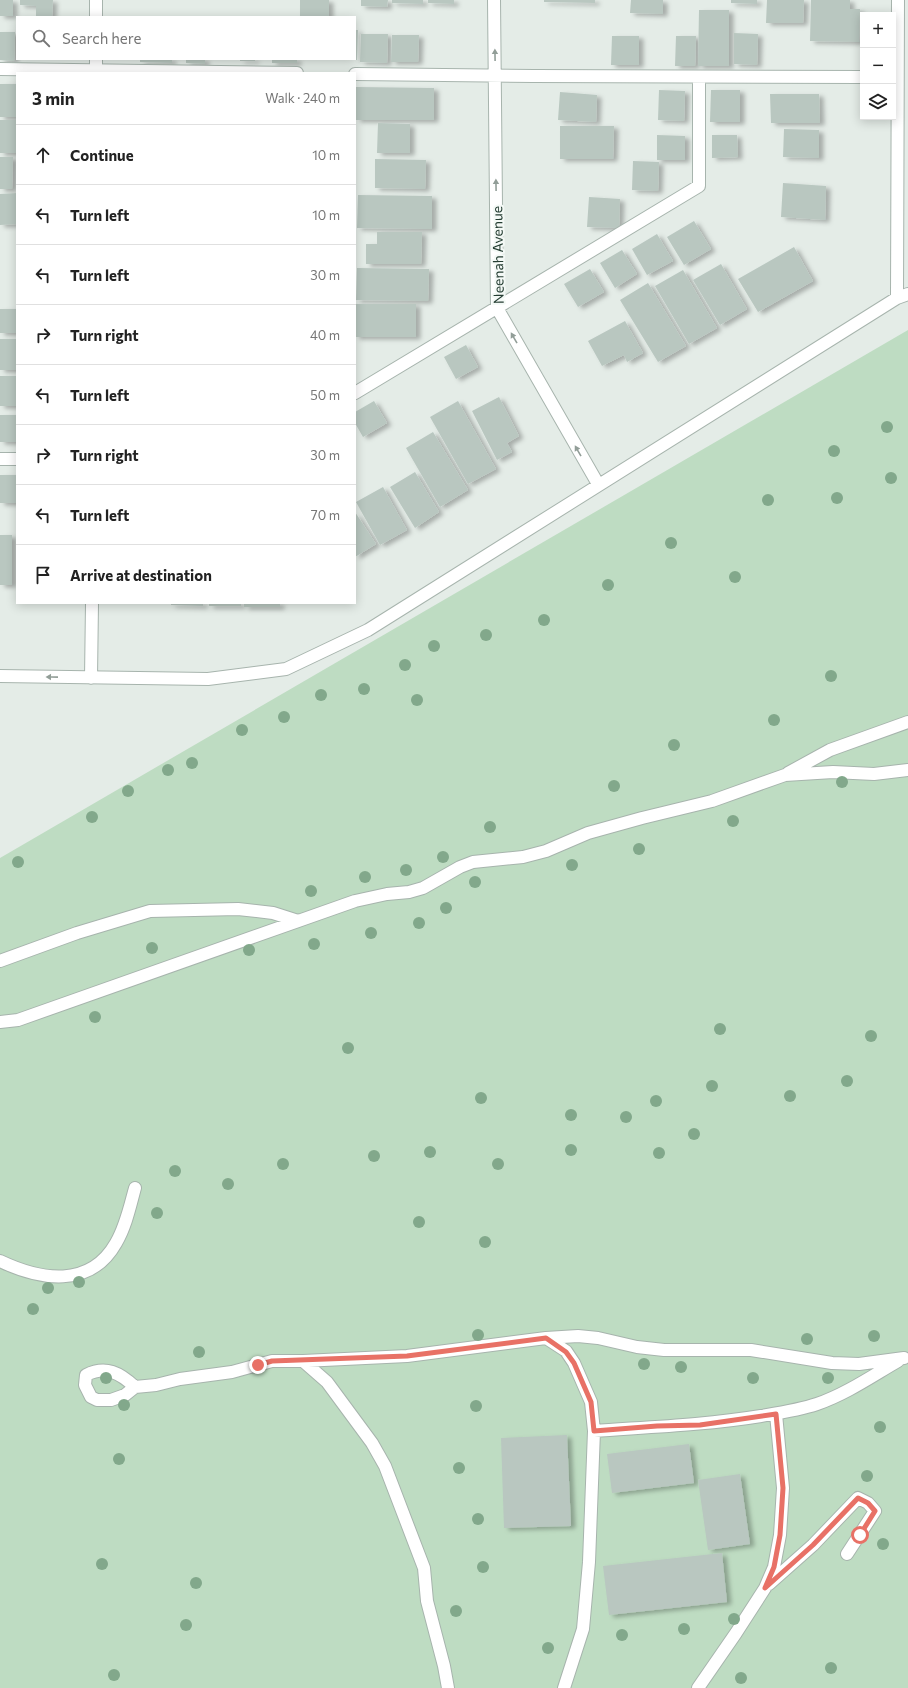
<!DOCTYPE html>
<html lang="en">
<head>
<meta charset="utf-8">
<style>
	body { margin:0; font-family:Commissioner,sans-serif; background:#f2f2f2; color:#222 }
	.controls { position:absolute; right:12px; top:12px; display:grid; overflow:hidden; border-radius:0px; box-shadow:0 2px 10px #0003 }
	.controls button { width:36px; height:36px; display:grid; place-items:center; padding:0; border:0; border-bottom:1px solid #e0e0e0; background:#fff; color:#222; font:20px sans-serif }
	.stop { position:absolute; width:12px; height:12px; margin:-9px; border:3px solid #e87166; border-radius:50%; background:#fff }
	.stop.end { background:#e87166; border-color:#fff; box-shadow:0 1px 4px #0008 }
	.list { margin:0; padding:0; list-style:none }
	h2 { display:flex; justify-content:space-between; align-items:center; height:52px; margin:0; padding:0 16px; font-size:17px }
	h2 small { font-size:13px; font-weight:400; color:#767676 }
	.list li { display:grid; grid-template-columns:26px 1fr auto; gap:12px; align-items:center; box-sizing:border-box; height:60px; padding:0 16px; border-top:1px solid #e0e0e0 }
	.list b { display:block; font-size:15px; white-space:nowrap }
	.list em { font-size:13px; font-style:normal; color:#767676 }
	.icon { flex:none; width:22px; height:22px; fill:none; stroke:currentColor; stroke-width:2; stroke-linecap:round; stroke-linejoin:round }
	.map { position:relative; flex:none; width:908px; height:1688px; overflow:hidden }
	.search { position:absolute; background:#fff; box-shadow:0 2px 10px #0003; left:16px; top:16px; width:340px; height:44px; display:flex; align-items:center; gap:10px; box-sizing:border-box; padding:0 14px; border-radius:0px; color:#767676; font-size:15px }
	.panel { position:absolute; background:#fff; box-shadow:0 2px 10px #0003; left:16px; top:72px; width:340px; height:532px; border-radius:0px }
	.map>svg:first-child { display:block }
	.green { fill:#bedcc2 }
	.building { fill:#b9c7c0; filter:url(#shadow) }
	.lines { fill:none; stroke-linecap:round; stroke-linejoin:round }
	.minor-casing { stroke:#a7b4ad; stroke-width:14 }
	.minor { stroke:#fff; stroke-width:12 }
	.tree { fill:#82a88b }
	.oneway { fill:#929e98 }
	.route { stroke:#e87166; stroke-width:5 }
	.labels { text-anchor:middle; stroke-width:4; stroke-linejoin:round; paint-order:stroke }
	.street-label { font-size:14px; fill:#243d32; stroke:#f4f9f6 }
</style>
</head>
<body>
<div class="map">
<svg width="908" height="1688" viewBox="0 0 908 1688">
	<defs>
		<filter id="shadow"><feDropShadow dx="4.5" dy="2.5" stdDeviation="2" flood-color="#0004"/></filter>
	</defs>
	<rect width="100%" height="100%" fill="#e4ece7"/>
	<!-- green -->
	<path class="green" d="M908,330V1688H0V858Z"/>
	<!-- building -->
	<path class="building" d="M0,0H13V16H0Z
		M20,0H53L52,17H36V6L20,5Z
		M300,0H329V17H300Z
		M361,0H388L387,7L361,6Z
		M392,0H423V4L392,3Z
		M428,0H454V4L428,3Z
		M544,0H595V3L544,2Z
		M631,0H663V14L630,13Z
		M731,0H757V4L731,3Z
		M767,0H804L803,23H766Z
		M811,0H850V9H860L859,42L810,41Z
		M699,10H729V66H698Z
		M355,30H358L357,60H355Z
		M0,32H15L14,61L0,60Z
		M734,33L758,34L757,65L734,64Z
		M361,34H388L387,63L360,62Z
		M392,35H419L418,62H391Z
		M612,36H639V65H611Z
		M676,36H696L695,66H675Z
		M140,59H172V63L140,62Z
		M186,59H205V64L186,63Z
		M240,59H255V61H240Z
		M272,59H297V63H272Z
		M0,84H17V117H0Z
		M356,87L434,88V120H356Z
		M659,90L685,91L684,121L658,120Z
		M711,90H740V122H710Z
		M560,92L597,95L596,122L558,120Z
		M770,94H819L820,123H771Z
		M0,120H17V153H0Z
		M378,123L410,124V153H377Z
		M560,126H614L613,159H560Z
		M784,129L819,130V158L783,157Z
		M657,135L685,136V160H657Z
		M712,135H737L738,157L712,158Z
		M0,157H13L12,189H0Z
		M375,159L426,160L425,189L375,188Z
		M633,161L659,162L658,191L632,190Z
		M783,183L826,186L825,220L781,217Z
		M17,193V224L0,225V194Z
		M358,195L432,196V229L357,228Z
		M589,197L620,199L619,228L587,227Z
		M694,221L711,249L684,265L667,237Z
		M377,232H422L421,264H366V244H377Z
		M657,234L673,261L647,275L632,249Z
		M794,247L813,281L758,312L738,279Z
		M622,250L637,274L615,288L600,263Z
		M721,264L747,309L720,325L693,280Z
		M357,268L429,269L428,301L356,300Z
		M590,269L604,292L578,307L564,284Z
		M683,270L717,328L689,344L655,286Z
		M648,283L686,346L658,362L620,300Z
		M355,304H416V337H355Z
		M0,309H17V333H0Z
		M625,321L643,353L627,362L624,355L602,366L588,341Z
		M0,339H17V370H0Z
		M466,345L478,367L456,379L444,357Z
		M0,376H17V406H0Z
		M499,397L519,436L507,443L512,452L497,460L472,411Z
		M374,401L387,423L363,437L355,423V412Z
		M458,401L496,469L468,484L430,417Z
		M0,415H17V442H0Z
		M433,432L468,490L440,507L406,448Z
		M415,472L439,512L415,528L390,487Z
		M0,475H16V503H0Z
		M383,487L407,530L380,545L356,502Z
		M355,512L376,544L355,557Z
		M0,535H12V585H0Z
		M171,603H203V606L171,605Z
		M209,603H241V606H209Z
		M244,603H280V607H244Z
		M567,1435L571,1526L504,1528L501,1438Z
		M689,1444L694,1483L612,1493L607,1454Z
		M740,1474L750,1544L708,1550L698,1480Z
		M722,1553L727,1602L609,1615L603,1566Z"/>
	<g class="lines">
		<defs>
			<path id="minor" d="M494,0L497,308L598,484
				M96,17V0
				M0,69L297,73
				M96,73V59
				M355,74L534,76L863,77
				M897,298L898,0
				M355,393L699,186V77
				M0,459H17
				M0,676L208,679L286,669L368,630L897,298L908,294
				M91,678L92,603
				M788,773L830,750L908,722
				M0,961L77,933L150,911L238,909L273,913L298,921
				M0,1022L18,1020L355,901L387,894L409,892L423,888L460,867L473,862L523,857L546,851L588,833L642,818L712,801L785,775L833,772L874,774L908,770
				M0,1261C40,1280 90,1289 116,1243C126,1226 130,1206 135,1188
				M546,1338L566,1351L574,1363L591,1402L594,1431L589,1562L583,1629L564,1688
				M303,1361L407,1356L546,1338L578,1336L598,1338L637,1347L664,1350H751L832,1363L859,1364L904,1358
				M135,1387C120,1373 106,1365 86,1375L85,1385L91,1397L97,1400H111L125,1395L135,1387L156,1385L180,1379L232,1372L272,1361H303L327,1382L372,1443L385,1466L424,1568L427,1601L444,1666L448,1688
				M594,1431C650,1427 705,1425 761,1416C779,1413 799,1410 817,1404C846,1394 872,1376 898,1361
				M769,1584L813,1545L858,1498L868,1503L875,1511L847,1554
				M698,1688L736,1633L765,1588L774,1567L780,1535L783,1488L776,1414"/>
		</defs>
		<!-- minor casing -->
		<use href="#minor" class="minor-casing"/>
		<!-- minor -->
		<use href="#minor" class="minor"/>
	</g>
	<!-- trees -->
	<g class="tree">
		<circle cx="887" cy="427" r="6"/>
		<circle cx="834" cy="451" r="6"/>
		<circle cx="891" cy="478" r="6"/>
		<circle cx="837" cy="498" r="6"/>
		<circle cx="768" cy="500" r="6"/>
		<circle cx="671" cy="543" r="6"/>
		<circle cx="735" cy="577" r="6"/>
		<circle cx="608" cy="585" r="6"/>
		<circle cx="544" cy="620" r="6"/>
		<circle cx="486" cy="635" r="6"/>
		<circle cx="434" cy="646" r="6"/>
		<circle cx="405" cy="665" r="6"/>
		<circle cx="831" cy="676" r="6"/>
		<circle cx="364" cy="689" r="6"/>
		<circle cx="321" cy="695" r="6"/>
		<circle cx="417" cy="700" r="6"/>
		<circle cx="284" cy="717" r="6"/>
		<circle cx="774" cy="720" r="6"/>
		<circle cx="242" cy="730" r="6"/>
		<circle cx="674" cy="745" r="6"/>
		<circle cx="192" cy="763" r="6"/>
		<circle cx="168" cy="770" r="6"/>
		<circle cx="842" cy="782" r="6"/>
		<circle cx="614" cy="786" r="6"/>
		<circle cx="128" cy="791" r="6"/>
		<circle cx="92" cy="817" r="6"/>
		<circle cx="733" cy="821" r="6"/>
		<circle cx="490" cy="827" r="6"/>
		<circle cx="639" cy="849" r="6"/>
		<circle cx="443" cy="857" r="6"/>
		<circle cx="18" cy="862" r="6"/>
		<circle cx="572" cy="865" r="6"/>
		<circle cx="406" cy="870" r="6"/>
		<circle cx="365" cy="877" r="6"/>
		<circle cx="475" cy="882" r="6"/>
		<circle cx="311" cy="891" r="6"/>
		<circle cx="446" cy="908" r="6"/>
		<circle cx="419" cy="923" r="6"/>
		<circle cx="371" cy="933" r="6"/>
		<circle cx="314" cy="944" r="6"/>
		<circle cx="152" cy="948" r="6"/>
		<circle cx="249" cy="950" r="6"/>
		<circle cx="95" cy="1017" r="6"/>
		<circle cx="720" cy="1029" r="6"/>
		<circle cx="871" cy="1036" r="6"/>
		<circle cx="348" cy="1048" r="6"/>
		<circle cx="847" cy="1081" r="6"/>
		<circle cx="712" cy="1086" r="6"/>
		<circle cx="790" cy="1096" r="6"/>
		<circle cx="481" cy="1098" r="6"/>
		<circle cx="656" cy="1101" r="6"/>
		<circle cx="571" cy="1115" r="6"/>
		<circle cx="626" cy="1117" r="6"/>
		<circle cx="694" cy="1134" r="6"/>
		<circle cx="571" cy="1150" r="6"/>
		<circle cx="430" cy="1152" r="6"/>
		<circle cx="659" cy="1153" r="6"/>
		<circle cx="374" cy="1156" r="6"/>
		<circle cx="283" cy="1164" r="6"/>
		<circle cx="498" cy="1164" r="6"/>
		<circle cx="175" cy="1171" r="6"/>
		<circle cx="228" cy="1184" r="6"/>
		<circle cx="157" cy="1213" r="6"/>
		<circle cx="419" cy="1222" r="6"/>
		<circle cx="485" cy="1242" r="6"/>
		<circle cx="79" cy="1282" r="6"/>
		<circle cx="48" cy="1288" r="6"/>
		<circle cx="33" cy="1309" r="6"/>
		<circle cx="478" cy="1335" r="6"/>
		<circle cx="874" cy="1336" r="6"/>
		<circle cx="807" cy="1339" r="6"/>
		<circle cx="199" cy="1352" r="6"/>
		<circle cx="644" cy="1364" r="6"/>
		<circle cx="681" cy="1367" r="6"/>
		<circle cx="106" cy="1378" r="6"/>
		<circle cx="753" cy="1378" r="6"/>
		<circle cx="828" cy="1378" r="6"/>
		<circle cx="124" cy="1405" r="6"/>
		<circle cx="476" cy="1406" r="6"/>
		<circle cx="880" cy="1427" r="6"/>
		<circle cx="119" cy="1459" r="6"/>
		<circle cx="459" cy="1468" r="6"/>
		<circle cx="867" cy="1476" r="6"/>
		<circle cx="478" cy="1519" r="6"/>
		<circle cx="883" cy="1544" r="6"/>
		<circle cx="102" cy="1564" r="6"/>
		<circle cx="483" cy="1567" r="6"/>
		<circle cx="196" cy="1583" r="6"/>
		<circle cx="456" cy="1611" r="6"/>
		<circle cx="734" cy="1619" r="6"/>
		<circle cx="186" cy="1625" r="6"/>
		<circle cx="684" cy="1629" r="6"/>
		<circle cx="622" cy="1635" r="6"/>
		<circle cx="548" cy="1648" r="6"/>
		<circle cx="831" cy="1668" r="6"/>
		<circle cx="114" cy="1675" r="6"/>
		<circle cx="741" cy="1678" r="6"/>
	</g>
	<!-- one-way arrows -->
	<defs><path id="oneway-solid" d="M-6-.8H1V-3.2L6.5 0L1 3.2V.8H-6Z"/></defs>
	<g class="oneway">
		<use href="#oneway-solid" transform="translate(495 55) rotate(-91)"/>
		<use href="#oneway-solid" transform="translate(496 185) rotate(-91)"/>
		<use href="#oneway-solid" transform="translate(514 338) rotate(-120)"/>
		<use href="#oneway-solid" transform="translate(578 451) rotate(-120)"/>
		<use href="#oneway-solid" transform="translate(52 677) rotate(-179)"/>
	</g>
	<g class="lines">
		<!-- route -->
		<path class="route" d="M258,1365L272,1361L407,1356L546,1338L566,1352L574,1363L591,1402L594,1431L657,1426L700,1425L776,1414L783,1488L780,1535L774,1567L765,1588L813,1545L858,1498L868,1503L875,1511L860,1535"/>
	</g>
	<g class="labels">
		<!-- street labels -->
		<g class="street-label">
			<text transform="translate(498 255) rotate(-91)" y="5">Neenah Avenue</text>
		</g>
	</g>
</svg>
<div class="controls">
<button>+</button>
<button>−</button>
<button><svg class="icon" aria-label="layers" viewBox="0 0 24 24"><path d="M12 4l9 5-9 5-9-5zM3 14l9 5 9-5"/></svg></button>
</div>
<div class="stop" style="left:860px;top:1535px"></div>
<div class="stop end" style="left:258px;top:1365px"></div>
<div class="search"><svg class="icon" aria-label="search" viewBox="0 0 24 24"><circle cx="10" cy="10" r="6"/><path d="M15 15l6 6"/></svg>Search here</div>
<section class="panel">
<h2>3 min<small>Walk · 240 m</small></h2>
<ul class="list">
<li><svg class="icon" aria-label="ahead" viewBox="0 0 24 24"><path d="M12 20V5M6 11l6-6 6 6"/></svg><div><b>Continue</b></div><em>10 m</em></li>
<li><svg class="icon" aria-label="left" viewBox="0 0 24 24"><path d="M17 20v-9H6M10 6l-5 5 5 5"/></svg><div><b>Turn left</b></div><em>10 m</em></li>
<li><svg class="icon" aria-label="left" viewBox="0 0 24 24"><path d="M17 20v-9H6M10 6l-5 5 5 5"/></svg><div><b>Turn left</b></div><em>30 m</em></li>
<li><svg class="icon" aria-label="right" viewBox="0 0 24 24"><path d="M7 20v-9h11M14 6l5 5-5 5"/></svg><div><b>Turn right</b></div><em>40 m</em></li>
<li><svg class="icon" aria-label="left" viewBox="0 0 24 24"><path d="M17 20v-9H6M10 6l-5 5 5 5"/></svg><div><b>Turn left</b></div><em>50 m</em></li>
<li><svg class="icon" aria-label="right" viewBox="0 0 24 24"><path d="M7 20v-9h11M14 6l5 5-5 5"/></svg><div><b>Turn right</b></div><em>30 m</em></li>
<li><svg class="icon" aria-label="left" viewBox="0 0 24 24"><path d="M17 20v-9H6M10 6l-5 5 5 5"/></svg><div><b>Turn left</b></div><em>70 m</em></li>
<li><svg class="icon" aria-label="arrive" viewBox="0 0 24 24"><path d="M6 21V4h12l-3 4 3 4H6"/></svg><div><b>Arrive at destination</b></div></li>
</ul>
</section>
</div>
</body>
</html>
